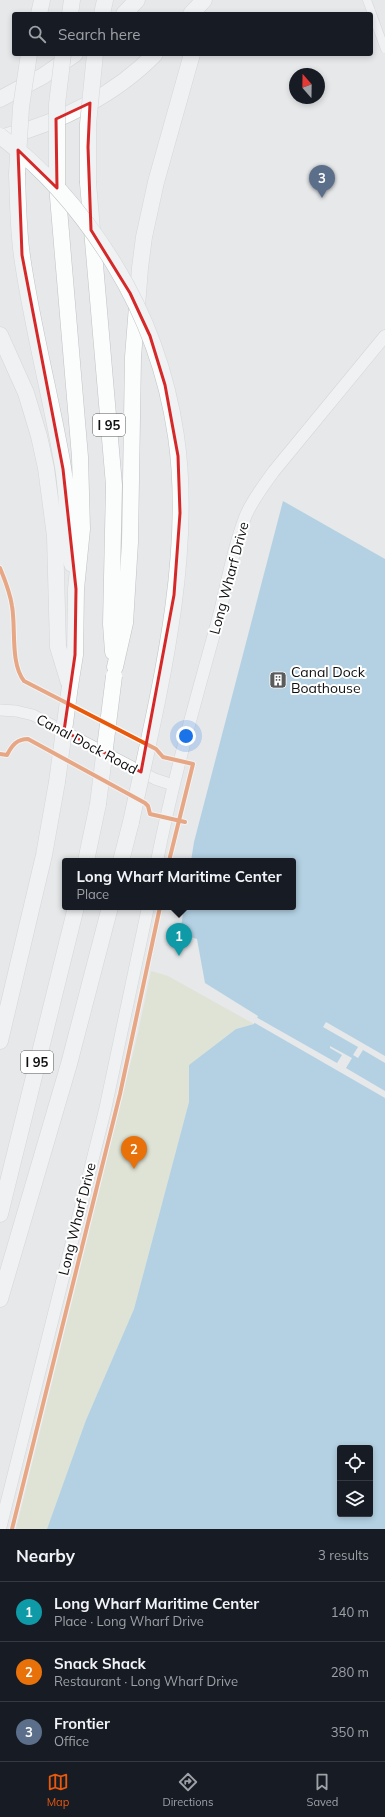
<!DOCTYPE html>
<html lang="en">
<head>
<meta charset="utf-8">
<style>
	body { margin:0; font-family:Mulish,sans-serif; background:#242831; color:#f1f3f6 }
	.controls { position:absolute; right:12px; bottom:12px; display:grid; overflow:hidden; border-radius:4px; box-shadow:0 2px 6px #0003 }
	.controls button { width:36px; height:36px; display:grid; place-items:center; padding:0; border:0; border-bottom:1px solid #363941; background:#171b24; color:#f1f3f6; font:20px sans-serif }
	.compass { position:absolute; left:289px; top:68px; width:36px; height:36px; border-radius:50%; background:#171b24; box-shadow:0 2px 6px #0003; rotate:340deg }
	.you { position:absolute; left:186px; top:736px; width:14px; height:14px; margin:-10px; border:3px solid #fff; border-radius:50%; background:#1a73e8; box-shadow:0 0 0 6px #1a73e833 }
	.badge { display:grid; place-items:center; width:26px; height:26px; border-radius:50%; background:#ea580c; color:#fff; font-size:13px; font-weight:700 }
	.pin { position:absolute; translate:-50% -33px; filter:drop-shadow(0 1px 2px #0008) }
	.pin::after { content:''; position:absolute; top:21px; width:14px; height:12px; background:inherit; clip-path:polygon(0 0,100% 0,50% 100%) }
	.popup { position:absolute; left:62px; top:858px; width:234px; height:52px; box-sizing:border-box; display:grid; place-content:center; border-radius:4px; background:#171b24; filter:drop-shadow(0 1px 3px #0005); font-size:13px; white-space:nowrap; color:#9ea1a6 }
	.popup b { font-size:15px; color:#f1f3f6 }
	.popup::after { content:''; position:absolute; left:50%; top:100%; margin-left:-8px; border:8px solid transparent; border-top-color:#171b24 }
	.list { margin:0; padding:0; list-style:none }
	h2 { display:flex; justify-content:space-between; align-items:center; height:52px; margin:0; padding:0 16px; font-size:17px }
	h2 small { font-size:13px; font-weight:400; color:#9ea1a6 }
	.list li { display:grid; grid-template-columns:26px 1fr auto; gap:12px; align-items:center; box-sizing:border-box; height:60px; padding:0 16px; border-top:1px solid #363941 }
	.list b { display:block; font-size:15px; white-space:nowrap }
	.list p { margin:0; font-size:13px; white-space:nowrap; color:#9ea1a6 }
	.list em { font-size:13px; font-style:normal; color:#9ea1a6 }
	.icon { flex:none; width:22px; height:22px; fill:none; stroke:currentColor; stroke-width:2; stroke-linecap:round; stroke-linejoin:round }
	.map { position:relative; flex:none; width:385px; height:1529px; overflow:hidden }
	.search { position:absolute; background:#171b24; box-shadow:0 2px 6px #0003; left:12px; right:12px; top:12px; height:44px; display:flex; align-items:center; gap:10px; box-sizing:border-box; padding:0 14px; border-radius:4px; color:#9ea1a6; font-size:15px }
	.sheet { height:232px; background:#171b24 }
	nav { display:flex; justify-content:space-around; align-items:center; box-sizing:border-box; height:56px; border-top:1px solid #363941; background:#171b24; font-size:11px; color:#9ea1a6 }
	nav a { display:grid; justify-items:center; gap:2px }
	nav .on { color:#ea580c }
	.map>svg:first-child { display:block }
	.green { fill:#d6debd }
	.water { fill:#75b7db; fill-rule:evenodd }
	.pier { fill:#e6e8ea }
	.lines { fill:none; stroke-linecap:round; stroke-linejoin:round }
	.minor-casing { stroke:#c0c2c4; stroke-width:9 }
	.tertiary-casing { stroke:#c0c2c4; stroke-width:12 }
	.secondary-casing { stroke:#c0c2c4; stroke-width:13 }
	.motorway-casing { stroke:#c0c2c4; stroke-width:17 }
	.minor { stroke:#fbfcfc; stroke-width:8 }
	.tertiary { stroke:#fbfcfc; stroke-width:11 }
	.secondary { stroke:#fbfcfc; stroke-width:12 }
	.motorway { stroke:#fbfcfc; stroke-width:16 }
	.motorway-bridge-casing { stroke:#c0c2c4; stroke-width:17; stroke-linecap:butt }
	.motorway-bridge { stroke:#fbfcfc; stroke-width:16 }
	.cycleway-casing { stroke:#fff; stroke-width:6 }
	.cycleway { stroke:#e8590c; stroke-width:4 }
	.marked { fill:none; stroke:#d62828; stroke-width:3; stroke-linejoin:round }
	.labels { text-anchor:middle; stroke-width:4; stroke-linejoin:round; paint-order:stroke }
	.shield { fill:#fff; stroke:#565758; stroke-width:1 }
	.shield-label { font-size:13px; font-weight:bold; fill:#0e0f10 }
	.street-label { font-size:14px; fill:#0e0f10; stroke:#fff }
	.poi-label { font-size:14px; fill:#0e0f10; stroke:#fff; text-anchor:start }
</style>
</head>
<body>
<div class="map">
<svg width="385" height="1529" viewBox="0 0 385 1529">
	<rect width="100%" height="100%" fill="#e6e8ea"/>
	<!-- green -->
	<path class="green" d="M151,971L168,976L254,1024L236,1029L189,1065V1102L134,1309L86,1420L47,1529H16L138,1033Z"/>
	<!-- water -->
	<path class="water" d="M283,501L385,559V1529H47L86,1420L134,1309L189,1102V1065L236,1029L254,1024L258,1016L205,983L197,939L180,934L184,907H293V861H191L194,842ZM340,1448H370V1514H340Z"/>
	<!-- pier -->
	<path class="pier" d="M256,1017L337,1063L342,1055L330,1048V1046L352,1058L346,1068L385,1091V1098L253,1022Z
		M326,1022L385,1056V1063L363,1050L358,1058L353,1055L358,1047L323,1027Z"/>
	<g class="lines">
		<defs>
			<path id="minor" d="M367,0L385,49"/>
			<path id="tertiary" d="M0,710L16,711L33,715L155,779L173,785"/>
			<path id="secondary" d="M157,861C173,780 195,702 217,623C227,587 232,549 246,515C253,499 264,485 274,471L385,336
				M0,1529L105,1110L148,907"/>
			<path id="motorway" d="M39,14L42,0
				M70,14L72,0
				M102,14L105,0
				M124,14L137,0
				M191,14L204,0
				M0,99L43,76L75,54
				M7,136C61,122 116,94 155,54
				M17,174C18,201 18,228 22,256C32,327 51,396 63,467C68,499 68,532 72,564
				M88,183L114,485L111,624L113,652
				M57,185L80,457L82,529L76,589L75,655L70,686
				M0,335L26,393L39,436L46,468L55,536L58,647L69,683
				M115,667L125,623L130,542L133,357L140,268L144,237L156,182L192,54
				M86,861L98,804
				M121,861L131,822
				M0,1041L44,855L57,782
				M0,1214L76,907
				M0,1299L69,1064L110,907"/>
		</defs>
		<!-- minor casing -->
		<use href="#minor" class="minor-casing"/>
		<!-- tertiary casing -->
		<use href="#tertiary" class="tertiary-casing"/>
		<!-- secondary casing -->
		<use href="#secondary" class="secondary-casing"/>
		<!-- motorway casing -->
		<use href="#motorway" class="motorway-casing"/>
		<!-- minor -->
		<use href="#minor" class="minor"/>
		<!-- tertiary -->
		<use href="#tertiary" class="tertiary"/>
		<!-- secondary -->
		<use href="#secondary" class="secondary"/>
		<!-- motorway -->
		<use href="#motorway" class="motorway"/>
		<defs>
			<path id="motorway-bridge" d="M0,136C46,170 84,215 114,264C146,316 167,375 176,436C194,559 157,701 131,822
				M17,174L21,107L29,54
				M88,183V124L95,54
				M57,185V104L63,54
				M57,782L70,686
				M98,804L114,676"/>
		</defs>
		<!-- motorway-bridge casing -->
		<use href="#motorway-bridge" class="motorway-bridge-casing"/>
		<!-- motorway-bridge -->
		<use href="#motorway-bridge" class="motorway-bridge"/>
		<defs>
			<path id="cycleway" d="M0,568C5,580 10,592 12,606C16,628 10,663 24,681L156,749L163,757L193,764L169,861
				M0,754L7,755C12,745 17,739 28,739L145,803L148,806L150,814L185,822
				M12,1529L120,1094L160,907"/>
		</defs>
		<!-- cycleway casing -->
		<use href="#cycleway" class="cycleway-casing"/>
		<!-- cycleway -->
		<use href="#cycleway" class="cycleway"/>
	</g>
	<!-- marked area -->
	<path d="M0 0H385V1529H0ZM90,103L88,147L91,230L130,293L150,336L165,385L178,456L180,513L174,595L141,772L64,731L75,655L76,589L63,469L22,255L18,150L57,188L56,119Z" fill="#e6e8ea" fill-opacity=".55" fill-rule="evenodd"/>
	<path class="marked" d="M90,103L88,147L91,230L130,293L150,336L165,385L178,456L180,513L174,595L141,772L64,731L75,655L76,589L63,469L22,255L18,150L57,188L56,119Z"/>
	<!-- icons -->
	<defs>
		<symbol id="building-square" viewBox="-11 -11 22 22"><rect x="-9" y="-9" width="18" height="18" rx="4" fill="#5a5b5c" stroke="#fff"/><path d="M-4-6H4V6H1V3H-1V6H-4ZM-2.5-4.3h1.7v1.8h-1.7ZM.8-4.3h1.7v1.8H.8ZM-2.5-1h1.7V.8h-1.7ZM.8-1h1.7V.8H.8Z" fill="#fff"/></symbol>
	</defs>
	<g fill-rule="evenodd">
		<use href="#building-square" x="268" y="670" width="20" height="20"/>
	</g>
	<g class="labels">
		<!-- shield labels -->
		<g class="shield">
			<rect x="93" y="414" width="32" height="22" rx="3"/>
			<rect x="21" y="1051" width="32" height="22" rx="3"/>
		</g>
		<g class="shield-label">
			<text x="109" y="430">I 95</text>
			<text x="37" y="1067">I 95</text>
		</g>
		<!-- street labels -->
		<g class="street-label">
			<text transform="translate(229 578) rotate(-75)" y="5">Long Wharf Drive</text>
			<text transform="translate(87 744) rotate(28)" y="5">Canal Dock Road</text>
			<text transform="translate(77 1219) rotate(-76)" y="5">Long Wharf Drive</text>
		</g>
		<!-- poi labels -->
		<g class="poi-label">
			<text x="291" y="677">Canal Dock<tspan x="291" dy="16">Boathouse</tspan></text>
		</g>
	</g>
</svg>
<div class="controls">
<button><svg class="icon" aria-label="locate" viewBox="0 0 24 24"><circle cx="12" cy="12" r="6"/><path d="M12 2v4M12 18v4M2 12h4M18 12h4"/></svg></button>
<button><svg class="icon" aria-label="layers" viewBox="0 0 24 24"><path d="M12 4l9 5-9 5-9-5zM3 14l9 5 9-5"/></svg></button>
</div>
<svg class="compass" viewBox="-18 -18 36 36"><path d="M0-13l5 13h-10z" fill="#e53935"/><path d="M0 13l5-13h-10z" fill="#9ea1a6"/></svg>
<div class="you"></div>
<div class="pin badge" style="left:179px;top:956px;background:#0f9aa8">1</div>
<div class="popup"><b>Long Wharf Maritime Center</b>Place</div>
<div class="pin badge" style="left:134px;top:1169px;background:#e8710a">2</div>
<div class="pin badge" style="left:322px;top:198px;background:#5c6f8a">3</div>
<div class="search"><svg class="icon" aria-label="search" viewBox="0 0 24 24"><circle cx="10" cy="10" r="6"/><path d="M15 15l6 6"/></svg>Search here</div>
</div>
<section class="sheet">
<h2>Nearby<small>3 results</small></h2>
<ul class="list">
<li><span class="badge" style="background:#0f9aa8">1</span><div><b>Long Wharf Maritime Center</b><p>Place · Long Wharf Drive</p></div><em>140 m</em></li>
<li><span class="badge" style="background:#e8710a">2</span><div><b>Snack Shack</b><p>Restaurant · Long Wharf Drive</p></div><em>280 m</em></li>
<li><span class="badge" style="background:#5c6f8a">3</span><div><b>Frontier</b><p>Office</p></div><em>350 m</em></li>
</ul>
</section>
<nav>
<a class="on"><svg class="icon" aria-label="map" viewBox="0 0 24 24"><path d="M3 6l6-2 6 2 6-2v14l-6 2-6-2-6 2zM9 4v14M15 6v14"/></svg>Map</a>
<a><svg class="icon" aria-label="directions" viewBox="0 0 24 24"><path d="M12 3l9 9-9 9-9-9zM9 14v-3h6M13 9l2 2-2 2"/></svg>Directions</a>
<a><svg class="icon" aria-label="saved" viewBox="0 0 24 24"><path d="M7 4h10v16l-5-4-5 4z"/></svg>Saved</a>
</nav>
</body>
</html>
